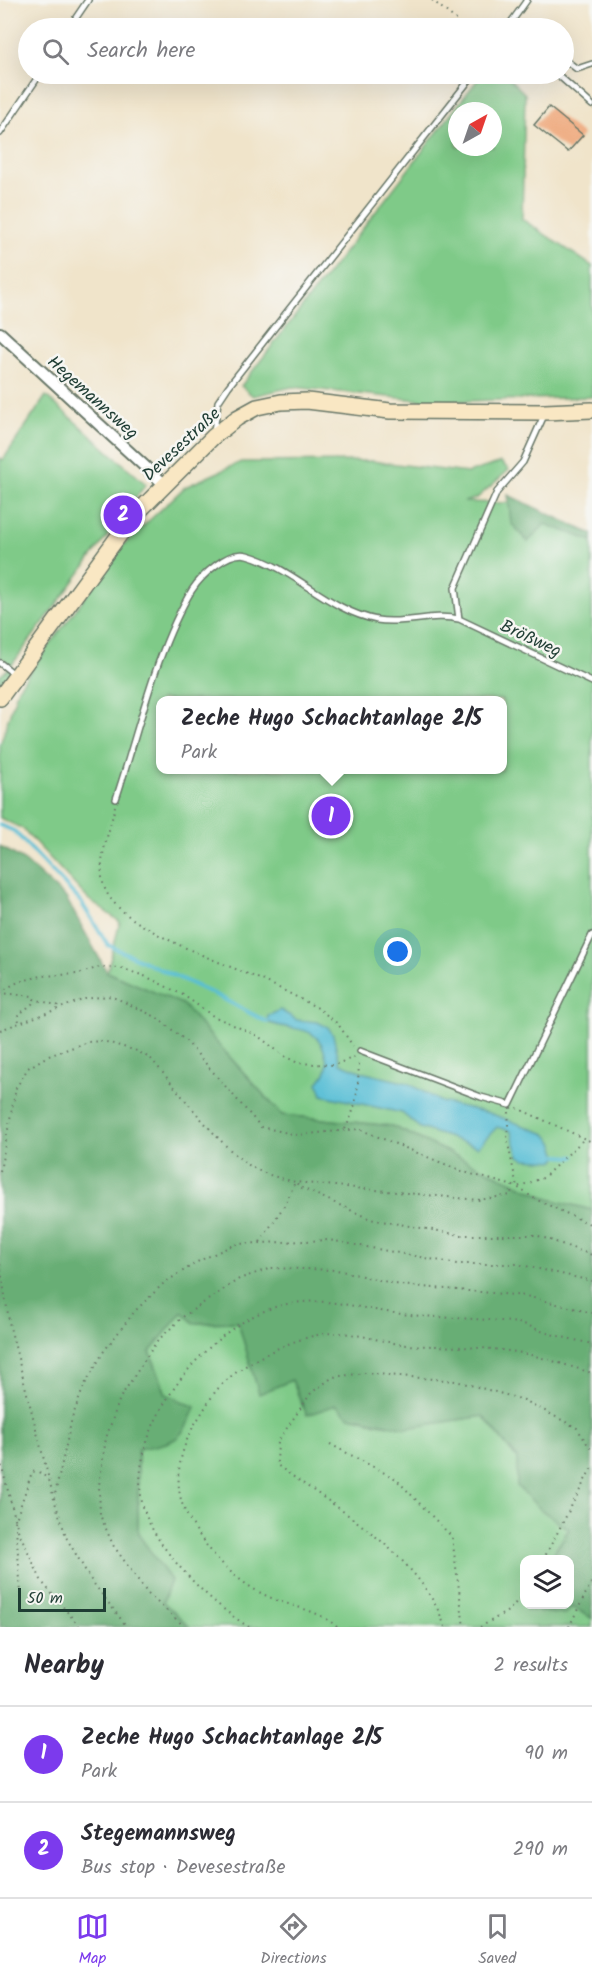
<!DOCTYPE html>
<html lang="en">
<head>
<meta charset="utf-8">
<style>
	body { margin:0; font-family:Kalam,sans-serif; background:#f7f7f7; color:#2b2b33 }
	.controls { position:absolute; right:18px; bottom:18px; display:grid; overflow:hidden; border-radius:12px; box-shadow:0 6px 24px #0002 }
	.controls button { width:54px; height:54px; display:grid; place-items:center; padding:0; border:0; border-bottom:2px solid #e1e1e2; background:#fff; color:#2b2b33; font:30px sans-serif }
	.compass { position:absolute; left:448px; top:102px; width:54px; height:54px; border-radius:50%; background:#fff; box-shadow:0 6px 24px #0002; rotate:40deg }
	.scale { position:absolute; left:18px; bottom:15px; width:88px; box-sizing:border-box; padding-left:6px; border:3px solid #1f3d34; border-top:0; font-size:16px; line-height:21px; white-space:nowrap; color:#1f3d34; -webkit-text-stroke:4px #f6f6f2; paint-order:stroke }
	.you { position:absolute; left:398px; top:952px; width:21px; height:21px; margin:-15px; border:4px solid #fff; border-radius:50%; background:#1a73e8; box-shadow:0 0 0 9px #1a73e833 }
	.badge { display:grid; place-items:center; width:39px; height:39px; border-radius:50%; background:#7c3aed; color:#fff; font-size:20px; font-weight:700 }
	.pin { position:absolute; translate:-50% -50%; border:3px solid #fff; box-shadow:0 2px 6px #0006 }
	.popup { position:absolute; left:156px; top:696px; width:351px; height:78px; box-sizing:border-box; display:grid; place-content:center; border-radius:12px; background:#fff; filter:drop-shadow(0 2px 4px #0005); font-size:20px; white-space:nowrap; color:#7c7c81 }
	.popup b { font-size:22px; color:#2b2b33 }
	.popup::after { content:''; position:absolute; left:50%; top:100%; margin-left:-12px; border:12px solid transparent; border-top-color:#fff }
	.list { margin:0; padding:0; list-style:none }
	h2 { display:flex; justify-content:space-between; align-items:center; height:78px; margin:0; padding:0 24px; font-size:26px }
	h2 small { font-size:20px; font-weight:400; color:#7c7c81 }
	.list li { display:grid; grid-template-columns:39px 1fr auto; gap:18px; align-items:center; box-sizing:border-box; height:96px; padding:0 24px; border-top:2px solid #e1e1e2 }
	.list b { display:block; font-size:22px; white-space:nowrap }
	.list p { margin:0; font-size:20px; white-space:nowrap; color:#7c7c81 }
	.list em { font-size:20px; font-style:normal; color:#7c7c81 }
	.icon { flex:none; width:33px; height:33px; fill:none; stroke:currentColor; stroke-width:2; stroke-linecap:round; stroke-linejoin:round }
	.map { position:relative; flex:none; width:592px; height:1627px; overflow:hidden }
	.search { position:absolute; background:#fff; box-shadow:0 6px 24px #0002; left:18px; right:18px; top:18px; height:66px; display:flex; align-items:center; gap:15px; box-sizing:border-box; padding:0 21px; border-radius:33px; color:#7c7c81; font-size:22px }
	.sheet { height:270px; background:#fff }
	nav { display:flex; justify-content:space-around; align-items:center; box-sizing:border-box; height:84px; border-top:2px solid #e1e1e2; background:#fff; font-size:16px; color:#7c7c81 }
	nav a { display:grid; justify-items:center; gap:3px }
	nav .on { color:#7c3aed }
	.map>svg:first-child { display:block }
	.green { fill:#7fca88; stroke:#4f845e; stroke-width:1.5; fill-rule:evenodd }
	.forest { fill:#67ae74; stroke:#437654; stroke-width:1.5 }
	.water { fill:#57bed5; stroke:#3b7e84; stroke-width:1.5 }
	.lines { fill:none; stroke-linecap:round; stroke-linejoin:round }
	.stream { stroke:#57bed5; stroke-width:4 }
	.building { fill:#efac81 }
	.lane-casing { stroke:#687768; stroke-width:8 }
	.street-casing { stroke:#687768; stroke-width:14 }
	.secondary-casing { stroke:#687768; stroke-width:18 }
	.path { stroke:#687768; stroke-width:2; stroke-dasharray:1.5 4.5; stroke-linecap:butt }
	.lane { stroke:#fff; stroke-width:5 }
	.street { stroke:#fff; stroke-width:10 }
	.secondary { stroke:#f9e7c3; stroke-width:15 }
	.labels { text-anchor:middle; stroke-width:5; stroke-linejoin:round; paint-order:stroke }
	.street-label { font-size:18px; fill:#1f3d34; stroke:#f6f6f2 }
</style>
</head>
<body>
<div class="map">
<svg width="592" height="1627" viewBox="0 0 592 1627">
	<rect width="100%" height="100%" fill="#f6f6f2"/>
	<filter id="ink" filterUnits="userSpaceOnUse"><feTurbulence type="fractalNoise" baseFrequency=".0167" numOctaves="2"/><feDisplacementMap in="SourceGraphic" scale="12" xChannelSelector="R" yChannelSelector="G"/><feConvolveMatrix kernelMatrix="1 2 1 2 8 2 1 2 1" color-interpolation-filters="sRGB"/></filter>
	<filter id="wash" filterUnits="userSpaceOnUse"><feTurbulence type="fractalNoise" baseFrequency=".008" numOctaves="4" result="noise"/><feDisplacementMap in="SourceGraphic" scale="24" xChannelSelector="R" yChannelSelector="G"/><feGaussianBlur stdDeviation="1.35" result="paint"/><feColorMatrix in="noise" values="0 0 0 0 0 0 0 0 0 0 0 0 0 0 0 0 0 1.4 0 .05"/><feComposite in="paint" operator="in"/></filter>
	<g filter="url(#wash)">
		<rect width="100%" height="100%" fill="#f0e4ca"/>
		<!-- green -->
		<path class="green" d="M482,74H505L525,94L522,219L592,266V397L438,402L292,387L253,396L241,386ZM457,111H493V147H457Z
			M46,396L146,484L11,666L12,673L0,701V676L11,666L0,657V458L3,460Z
			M372,461L468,473L501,462L509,470L477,498L464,502L514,503L592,541V1210L549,1199L392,1126L282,1115L182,1004L107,972L120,922L88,899L23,829L0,818V745L18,688L123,545L185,487L241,462ZM160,700H502V770H160Z
			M182,1312L194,1323L238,1322L259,1393L292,1380L303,1407L336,1405C377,1438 435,1423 483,1416L517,1459L540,1509L569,1529L550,1559L524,1560L526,1610L572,1607L592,1618V1627H190L162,1602L138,1534V1449L166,1394L150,1351Z"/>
		<!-- forest -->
		<path class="forest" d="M508,495L592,534V541L545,524L528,542L511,523Z
			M0,846L25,861L66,898L107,972L182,1004L282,1115L392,1126L549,1199L592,1210V1618L572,1607L565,1615L526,1610V1605L570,1604V1560L550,1559L569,1529L540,1509L517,1486V1458L483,1416L406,1428L349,1416L336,1405L307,1415L292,1380L259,1394L238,1322L194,1323L182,1312L150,1352L166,1394L195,1407C181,1444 174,1442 138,1449V1534L171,1580L163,1602L190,1627H0Z"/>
		<!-- water -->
		<path class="water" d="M280,1010L297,1020L317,1022L328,1027L333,1035L340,1063L365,1073L408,1083L441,1102L489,1113L546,1134L553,1142L558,1156L555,1161L525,1159L519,1156L511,1131L497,1127L478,1147L420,1128L402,1113L322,1095L318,1083C325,1075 329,1068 326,1057C318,1022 295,1033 267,1022L268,1016Z"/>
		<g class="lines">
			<!-- stream -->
			<path class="stream" d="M0,825L14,831L81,902L108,945L218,996L267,1022
				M558,1156L574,1157"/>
		</g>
		<g id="blocks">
			<!-- building -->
			<path class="building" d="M549,107L583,135L568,152L534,125Z"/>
		</g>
	</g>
	<g filter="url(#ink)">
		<use href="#blocks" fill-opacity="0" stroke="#687768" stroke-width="1.5"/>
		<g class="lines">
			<defs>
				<path id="lane" d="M512,21L522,28
					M69,28L88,0
					M507,28L527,0
					M564,59L577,69L592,64
					M557,74L592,105
					M0,133L40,74
					M214,431L218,402L228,387L474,74
					M459,619L455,588L497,492L523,462L545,413
					M0,663L14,674
					M116,799C138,733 156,649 192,590C202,575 228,550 247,555C294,568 329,611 377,620C405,625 432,613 459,619L592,682
					M360,1051L481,1097L510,1105L592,935"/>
				<path id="street" d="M0,333L165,485"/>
				<path id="secondary" d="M0,698L131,519L213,437L237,418L257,407L281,402L307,401L390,411L545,412L592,410"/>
			</defs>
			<!-- lane casing -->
			<use href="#lane" class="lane-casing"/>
			<!-- street casing -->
			<use href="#street" class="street-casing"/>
			<!-- secondary casing -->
			<use href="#secondary" class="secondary-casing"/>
			<!-- path -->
			<path class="path" d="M432,0L466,28
				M115,806C110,832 94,866 106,891C124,930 225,963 264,981C282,989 300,999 318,1008L338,1024L353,1046
				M0,992L18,982L41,976L78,974L100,967L121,968L147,977L183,995L213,1016L258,1036L284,1056L298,1063L334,1065L355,1057
				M0,993L33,996L34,999L63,1007
				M19,1021L17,1016L32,1004L34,999
				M0,1030L85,999L108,996L118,999L156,1017L186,1041L261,1127L297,1135L359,1129L464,1172L517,1187L535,1199L592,1225
				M517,1108L592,1142
				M509,1112L507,1139L517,1187L543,1178L584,1139
				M345,1129C358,1106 358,1086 359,1060
				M0,1171L16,1088L28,1068L46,1057L87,1042L103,1041L137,1051L151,1059C177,1088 221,1149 252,1167C265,1175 281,1178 295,1182L478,1200L511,1195L512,1186
				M260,1242L286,1203L295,1182L302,1188L370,1219L461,1235H536L592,1255
				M0,1264L10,1327L54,1499L67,1539L91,1580L127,1627
				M330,1444L396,1479L452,1537L464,1627
				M0,1460L18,1530L42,1582L80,1627
				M54,1499L72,1418L84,1386L104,1351L135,1311L164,1283L199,1261L235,1244L329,1240L457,1264H517L592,1281
				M15,1522L32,1472L37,1471L49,1479
				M16,1528L21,1593
				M543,1560L592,1467
				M185,1627L148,1594L113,1545L100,1515L99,1485L106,1438L120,1398L157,1341L184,1316L239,1279L271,1268L337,1270L400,1285L526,1296L592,1313
				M249,1627C212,1605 150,1545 142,1502C126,1423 216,1313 293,1303C329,1298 354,1307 387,1312C431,1319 475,1317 518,1323C527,1324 535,1329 544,1332C560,1337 576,1340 592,1344
				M337,1627C318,1609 290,1607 267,1596C232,1580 206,1549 188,1517C171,1487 179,1450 196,1422C203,1412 209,1400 216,1391C238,1364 296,1335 332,1333C357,1332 383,1343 408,1345C448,1347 492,1346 531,1355C551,1360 572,1367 592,1373
				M445,1627C420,1554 337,1509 277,1465L278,1441L311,1393L333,1377L365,1373L456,1381L524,1400L577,1428L592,1451
				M480,1627L508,1611L524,1594
				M569,1627L592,1581"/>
			<!-- lane -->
			<use href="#lane" class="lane"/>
			<!-- street -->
			<use href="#street" class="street"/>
			<!-- secondary -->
			<use href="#secondary" class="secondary"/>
		</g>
	</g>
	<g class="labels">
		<!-- street labels -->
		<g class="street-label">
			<text transform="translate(93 397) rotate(42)" y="6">Hegemannsweg</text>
			<text transform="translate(181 444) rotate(-43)" y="6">Devesestraße</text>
			<text transform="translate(531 638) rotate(25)" y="6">Brößweg</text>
		</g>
	</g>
</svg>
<div class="controls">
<button><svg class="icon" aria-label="layers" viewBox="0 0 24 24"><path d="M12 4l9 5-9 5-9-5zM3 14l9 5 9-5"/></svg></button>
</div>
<svg class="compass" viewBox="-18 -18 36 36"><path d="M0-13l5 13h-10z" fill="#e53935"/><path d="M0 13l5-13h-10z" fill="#7c7c81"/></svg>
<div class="scale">50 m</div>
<div class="you"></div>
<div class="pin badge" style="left:331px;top:816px">1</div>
<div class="popup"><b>Zeche Hugo Schachtanlage 2/5</b>Park</div>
<div class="pin badge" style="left:123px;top:515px">2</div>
<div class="search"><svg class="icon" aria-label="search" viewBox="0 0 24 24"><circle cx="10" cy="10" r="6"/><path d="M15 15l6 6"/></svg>Search here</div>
</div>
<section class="sheet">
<h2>Nearby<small>2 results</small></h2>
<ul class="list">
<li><span class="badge">1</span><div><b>Zeche Hugo Schachtanlage 2/5</b><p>Park</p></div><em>90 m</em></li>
<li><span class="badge">2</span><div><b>Stegemannsweg</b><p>Bus stop · Devesestraße</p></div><em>290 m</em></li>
</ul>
</section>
<nav>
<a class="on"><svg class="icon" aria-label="map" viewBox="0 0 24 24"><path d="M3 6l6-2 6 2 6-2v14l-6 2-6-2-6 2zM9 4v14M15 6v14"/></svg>Map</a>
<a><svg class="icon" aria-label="directions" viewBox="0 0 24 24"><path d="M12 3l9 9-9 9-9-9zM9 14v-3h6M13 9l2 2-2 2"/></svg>Directions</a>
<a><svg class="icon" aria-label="saved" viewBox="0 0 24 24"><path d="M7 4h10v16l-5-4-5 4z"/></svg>Saved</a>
</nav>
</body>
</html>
